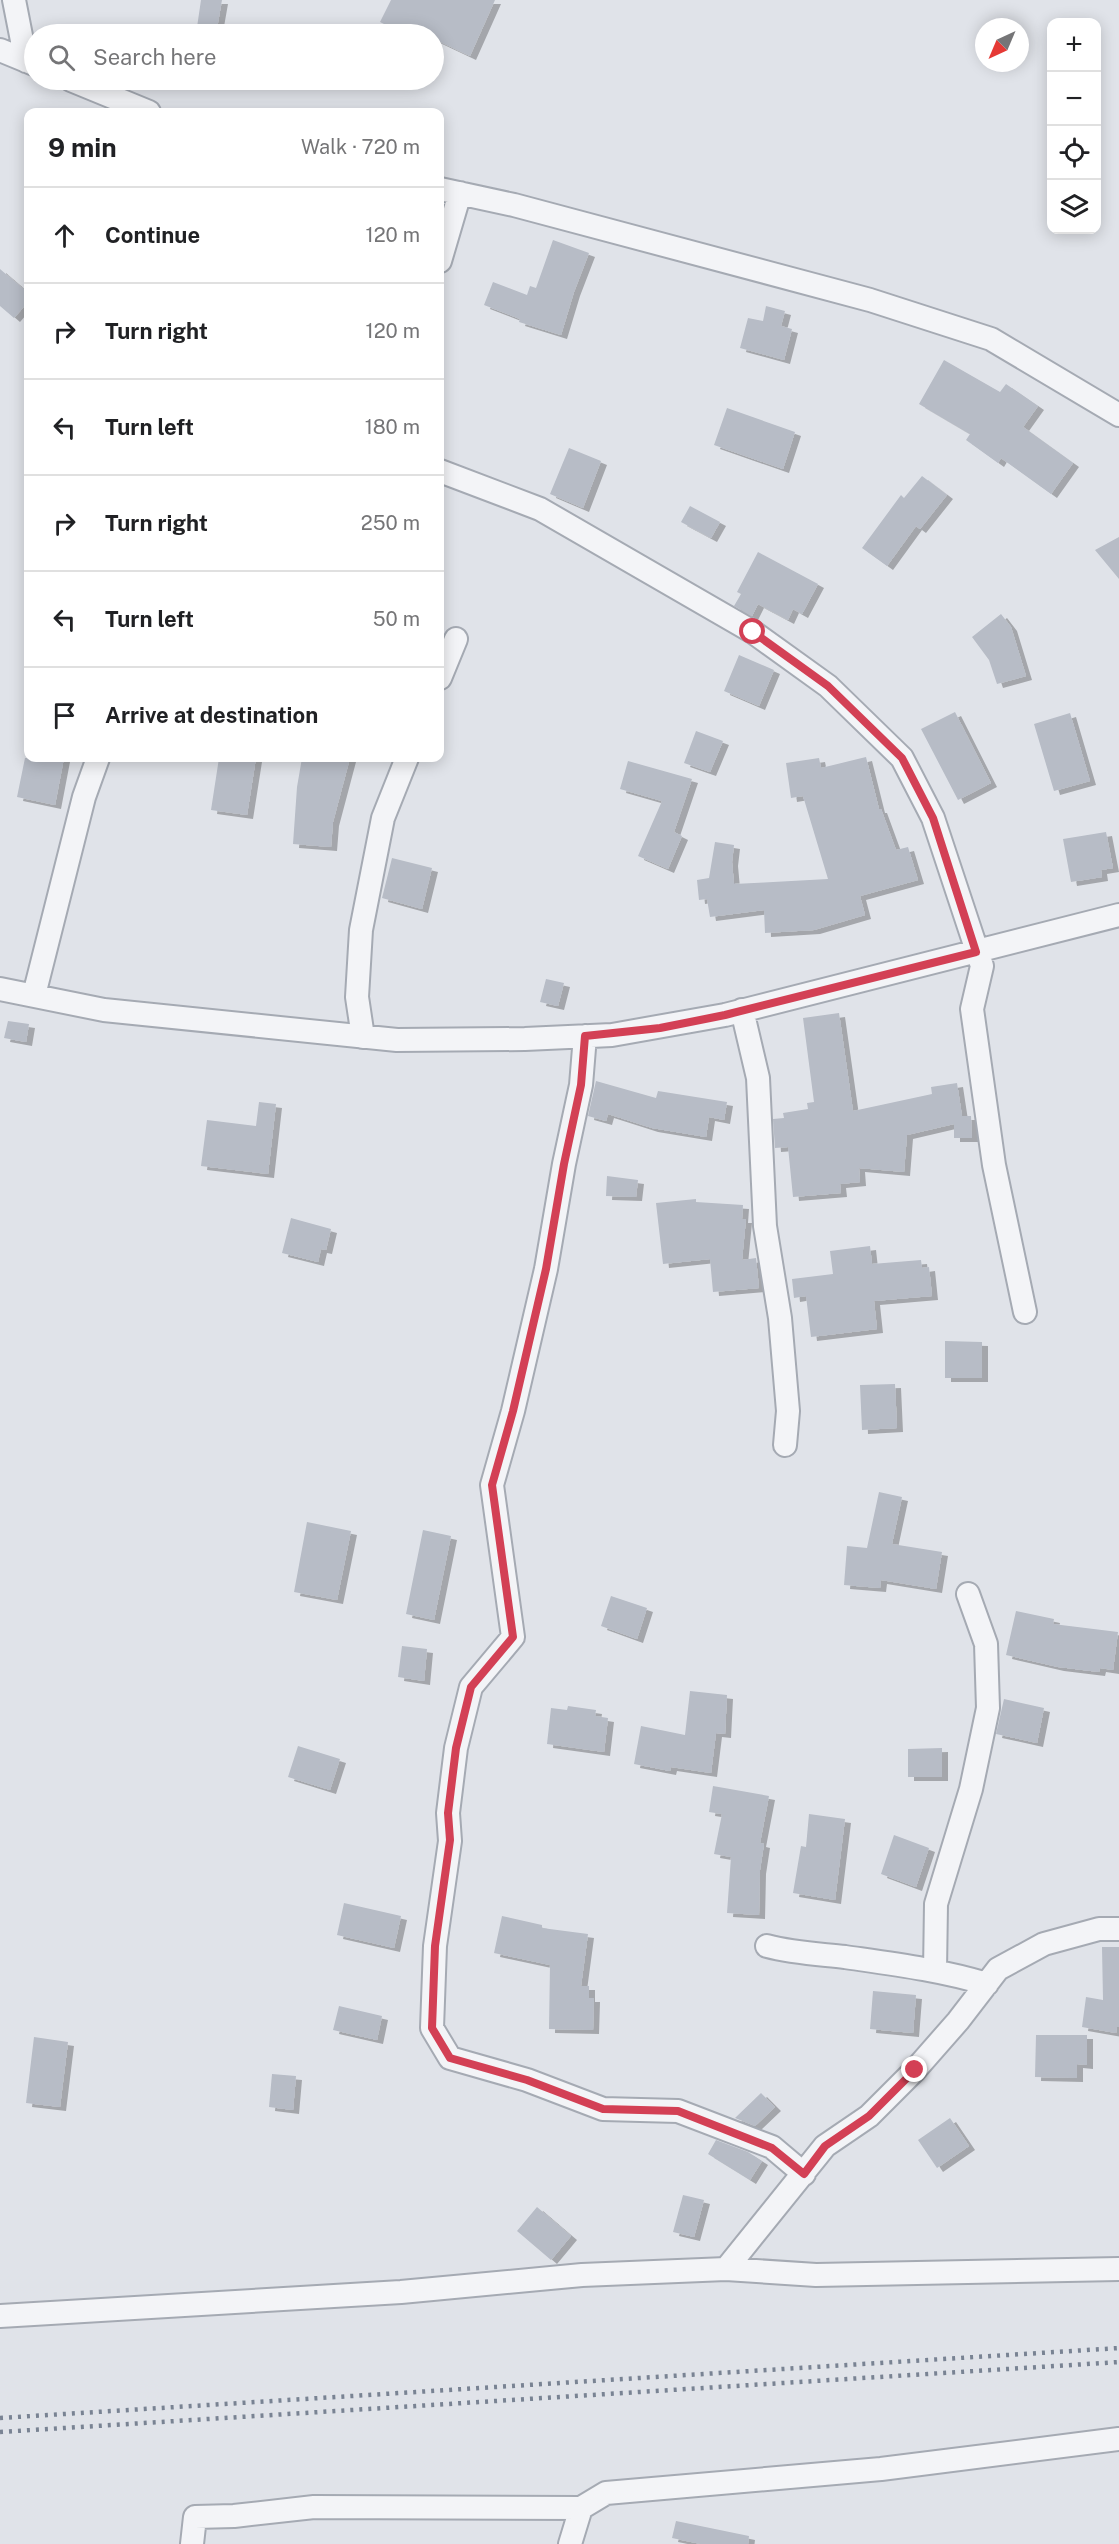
<!DOCTYPE html>
<html lang="en">
<head>
<meta charset="utf-8">
<style>
	body { margin:0; font-family:"Public Sans",sans-serif; background:#f2f2f2; color:#202124 }
	.controls { position:absolute; right:18px; top:18px; display:grid; overflow:hidden; border-radius:12px; box-shadow:0 3px 15px #0003 }
	.controls button { width:54px; height:54px; display:grid; place-items:center; padding:0; border:0; border-bottom:2px solid #e0e0e0; background:#fff; color:#202124; font:30px sans-serif }
	.compass { position:absolute; left:975px; top:18px; width:54px; height:54px; border-radius:50%; background:#fff; box-shadow:0 3px 15px #0003; rotate:224deg }
	.stop { position:absolute; width:18px; height:18px; margin:-14px; border:4px solid #d34055; border-radius:50%; background:#fff }
	.stop.end { background:#d34055; border-color:#fff; box-shadow:0 2px 6px #0008 }
	.list { margin:0; padding:0; list-style:none }
	h2 { display:flex; justify-content:space-between; align-items:center; height:78px; margin:0; padding:0 24px; font-size:26px }
	h2 small { font-size:20px; font-weight:400; color:#757577 }
	.list li { display:grid; grid-template-columns:39px 1fr auto; gap:18px; align-items:center; box-sizing:border-box; height:96px; padding:0 24px; border-top:2px solid #e0e0e0 }
	.list b { display:block; font-size:22px; white-space:nowrap }
	.list em { font-size:20px; font-style:normal; color:#757577 }
	.icon { flex:none; width:33px; height:33px; fill:none; stroke:currentColor; stroke-width:2; stroke-linecap:round; stroke-linejoin:round }
	.map { position:relative; flex:none; width:1119px; height:2544px; overflow:hidden }
	.search { position:absolute; background:#fff; box-shadow:0 3px 15px #0003; left:24px; top:24px; width:420px; height:66px; display:flex; align-items:center; gap:15px; box-sizing:border-box; padding:0 21px; border-radius:33px; color:#757577; font-size:22px }
	.panel { position:absolute; background:#fff; box-shadow:0 3px 15px #0003; left:24px; top:108px; width:420px; height:654px; border-radius:12px }
	.map>svg:first-child { display:block }
	.building { fill:#b7bcc6; filter:url(#shadow) }
	.lines { fill:none; stroke-linecap:round; stroke-linejoin:round }
	.minor-casing { stroke:#a5aab3; stroke-width:26 }
	.minor { stroke:#f3f4f7; stroke-width:22 }
	.rail { stroke:#798393; stroke-width:4.5; stroke-dasharray:3 6; stroke-linecap:butt }
	.route { stroke:#d34055; stroke-width:8 }
</style>
</head>
<body>
<div class="map">
<svg width="1119" height="2544" viewBox="0 0 1119 2544">
	<defs>
		<filter id="shadow"><feDropShadow dx="6" dy="4" stdDeviation="0" flood-color="#0004"/></filter>
	</defs>
	<rect width="100%" height="100%" fill="#e0e3e9"/>
	<!-- building -->
	<path class="building" d="M201,0H222L216,34H196Z
		M391,0H495L470,56L434,39V34H404L380,22Z
		M553,240L589,253L574,292L561,335L519,322L520,319L484,305L493,282L527,295L530,286L536,288Z
		M0,269L28,293V302L14,318L0,306Z
		M766,306L785,311L781,326L792,329L784,360L740,348L748,318L763,321Z
		M944,360L1000,392L1006,384L1038,406L1023,427L1073,463L1051,494L1001,458L998,463L966,440L970,434L919,404Z
		M727,408L795,432L783,469L714,445Z
		M569,448L601,461L583,508L550,494Z
		M922,476L947,495L920,529L916,526L887,566L862,548L901,495L904,498Z
		M690,506L720,522L711,538L681,522Z
		M1119,537V579L1095,550Z
		M758,552L818,584L802,614L793,609L788,620L758,604L752,616L734,606L741,594L737,592Z
		M1001,614L1011,627L1026,676L997,684L989,660L972,637Z
		M739,655L774,670L759,706L724,691Z
		M955,712L991,783L958,800L921,729Z
		M1070,713L1090,781L1054,791L1034,724Z
		M696,731L723,741L710,772L684,763Z
		M866,757L879,809H881L896,850L908,847L918,880L860,896L865,915L814,930L765,933L764,910L710,917L707,899L699,900L697,880L709,878L715,842L734,845L732,862L734,884L828,879L803,796L791,798L786,763L819,758L821,768Z
		M25,758H64L55,805L17,797Z
		M219,758H256L247,815L211,810Z
		M302,758H350L333,822L331,847L293,844L297,787Z
		M628,761L692,779L674,832L682,836L668,869L638,856L662,801L620,789Z
		M1106,832L1113,868L1101,870L1102,877L1071,882L1063,839Z
		M392,858L432,868L422,909L382,898Z
		M546,979L564,983L558,1006L540,1002Z
		M839,1013L853,1111L932,1094L931,1087L957,1083L962,1116H971L972,1138H954V1124L907,1135L904,1172L859,1168L860,1182L840,1184L841,1193L793,1197L788,1147L775,1148L773,1119L784,1118L783,1113L808,1109L807,1103L814,1102L803,1018Z
		M8,1021L29,1024L26,1042L4,1038Z
		M596,1081L656,1098L658,1091L727,1102L724,1120L709,1117L706,1137L652,1128L608,1114L606,1121L588,1116Z
		M259,1102L276,1104L268,1174L201,1166L207,1120L256,1126Z
		M607,1176L638,1180L636,1197L606,1196Z
		M696,1199V1202L743,1205L742,1219H746L742,1260L756,1258L759,1288L713,1292L710,1259L663,1264L656,1203Z
		M291,1218L331,1229L326,1250L321,1249L318,1262L282,1253Z
		M870,1246L872,1264L921,1260L922,1268L929,1267L932,1296L874,1301L877,1329L811,1337L806,1296L794,1298L792,1279L833,1274L830,1251Z
		M945,1341L982,1342V1378H945Z
		M895,1384L897,1428L862,1430L860,1385Z
		M879,1492L902,1497L892,1544L942,1552L936,1589L881,1580L880,1588L844,1585L847,1546L867,1548Z
		M307,1522L351,1531L337,1600L294,1592Z
		M423,1530L451,1536L434,1620L406,1614Z
		M611,1596L647,1608L637,1639L601,1626Z
		M1016,1611L1054,1619L1053,1624L1118,1632L1113,1670L1100,1668L1099,1672L1058,1667L1006,1655Z
		M402,1646L427,1649L424,1681L398,1677Z
		M690,1691L727,1695L725,1734L716,1733L711,1773L671,1767L670,1771L634,1764L641,1726L685,1735Z
		M1004,1699L1044,1708L1037,1743L996,1734Z
		M568,1706L596,1710L595,1716L608,1718L604,1752L547,1744L551,1708L567,1710Z
		M298,1746L340,1759L330,1790L288,1777Z
		M942,1748V1777H908V1749Z
		M713,1786L769,1796L760,1843L764,1844L760,1870L759,1915L727,1913L731,1857L714,1854L722,1814L709,1812Z
		M809,1814L845,1819L835,1900L793,1893L801,1846L806,1847Z
		M894,1835L929,1848L916,1887L881,1874Z
		M344,1903L401,1916L394,1948L337,1935Z
		M502,1916L542,1925V1928L588,1934L581,1986H589V1998H594L593,2030L549,2029L550,1965L494,1953Z
		M1102,1947H1119V2002H1117H1119V2027H1117L1116,2033L1082,2027L1086,1997L1103,2000Z
		M873,1991L916,1995L913,2033L870,2029Z
		M339,2006L382,2016L377,2040L333,2030Z
		M1036,2035H1087V2065L1077,2064V2078L1035,2077Z
		M34,2037L68,2042L60,2107L26,2103Z
		M272,2074L296,2076L293,2110L269,2107Z
		M761,2093L775,2107L755,2126L735,2118Z
		M950,2118L969,2146L937,2168L918,2140Z
		M716,2140L748,2152L762,2161L750,2180L708,2154Z
		M683,2195L704,2200L694,2237L673,2232Z
		M537,2207L571,2236L551,2260L517,2231Z
		M676,2521L749,2536L748,2544H701L672,2538Z"/>
	<g class="lines">
		<defs>
			<path id="minor" d="M14,0L26,61
				M0,50L34,64
				M71,80L149,112
				M440,189L514,205L870,300L991,339L1119,415
				M440,261L460,193
				M440,471L540,509L753,632L828,686L902,758L933,818L982,966L972,1009L994,1165L1025,1312
				M440,678L456,639
				M0,989L104,1010L397,1040L525,1039L612,1035L725,1015L1119,915
				M34,995L84,797L98,758
				M742,1010L758,1078L765,1226L780,1318L788,1411L785,1445
				M585,1036L581,1085L564,1164L546,1269L513,1411L492,1485L513,1637L471,1687L456,1748L448,1813L450,1841L435,1946L432,2028L450,2058L527,2080L603,2109L678,2111L772,2147L804,2174
				M363,1037L357,997L361,930L383,818L407,758
				M767,1946C793,1953 818,1954 845,1957C893,1964 941,1970 987,1984
				M935,1971L936,1904L971,1789L988,1708L986,1644L968,1594
				M726,2269L825,2146L869,2116L915,2070L958,2021L998,1969L1044,1944L1099,1929H1119
				M0,2316L401,2292L582,2275L726,2269L816,2275L1119,2269
				M192,2544L195,2517L234,2516L314,2507L581,2508
				M570,2544L581,2508L606,2493L881,2469L1119,2439"/>
		</defs>
		<!-- minor casing -->
		<use href="#minor" class="minor-casing"/>
		<!-- minor -->
		<use href="#minor" class="minor"/>
		<!-- rail -->
		<path class="rail" d="M0,2418L1119,2348
			M0,2432L1119,2362"/>
	</g>
	<g class="lines">
		<!-- route -->
		<path class="route" d="M753,632L828,686L902,758L933,818L976,952L725,1015L660,1028L585,1036L581,1085L564,1164L546,1269L513,1411L492,1485L513,1637L471,1687L456,1748L448,1813L450,1840L435,1946L432,2028L450,2058L527,2080L603,2109L678,2111L772,2148L804,2174L825,2146L869,2116L915,2070"/>
	</g>
</svg>
<div class="controls">
<button>+</button>
<button>−</button>
<button><svg class="icon" aria-label="locate" viewBox="0 0 24 24"><circle cx="12" cy="12" r="6"/><path d="M12 2v4M12 18v4M2 12h4M18 12h4"/></svg></button>
<button><svg class="icon" aria-label="layers" viewBox="0 0 24 24"><path d="M12 4l9 5-9 5-9-5zM3 14l9 5 9-5"/></svg></button>
</div>
<svg class="compass" viewBox="-18 -18 36 36"><path d="M0-13l5 13h-10z" fill="#e53935"/><path d="M0 13l5-13h-10z" fill="#757577"/></svg>
<div class="stop" style="left:753px;top:632px"></div>
<div class="stop end" style="left:915px;top:2070px"></div>
<div class="search"><svg class="icon" aria-label="search" viewBox="0 0 24 24"><circle cx="10" cy="10" r="6"/><path d="M15 15l6 6"/></svg>Search here</div>
<section class="panel">
<h2>9 min<small>Walk · 720 m</small></h2>
<ul class="list">
<li><svg class="icon" aria-label="ahead" viewBox="0 0 24 24"><path d="M12 20V5M6 11l6-6 6 6"/></svg><div><b>Continue</b></div><em>120 m</em></li>
<li><svg class="icon" aria-label="right" viewBox="0 0 24 24"><path d="M7 20v-9h11M14 6l5 5-5 5"/></svg><div><b>Turn right</b></div><em>120 m</em></li>
<li><svg class="icon" aria-label="left" viewBox="0 0 24 24"><path d="M17 20v-9H6M10 6l-5 5 5 5"/></svg><div><b>Turn left</b></div><em>180 m</em></li>
<li><svg class="icon" aria-label="right" viewBox="0 0 24 24"><path d="M7 20v-9h11M14 6l5 5-5 5"/></svg><div><b>Turn right</b></div><em>250 m</em></li>
<li><svg class="icon" aria-label="left" viewBox="0 0 24 24"><path d="M17 20v-9H6M10 6l-5 5 5 5"/></svg><div><b>Turn left</b></div><em>50 m</em></li>
<li><svg class="icon" aria-label="arrive" viewBox="0 0 24 24"><path d="M6 21V4h12l-3 4 3 4H6"/></svg><div><b>Arrive at destination</b></div></li>
</ul>
</section>
</div>
</body>
</html>
